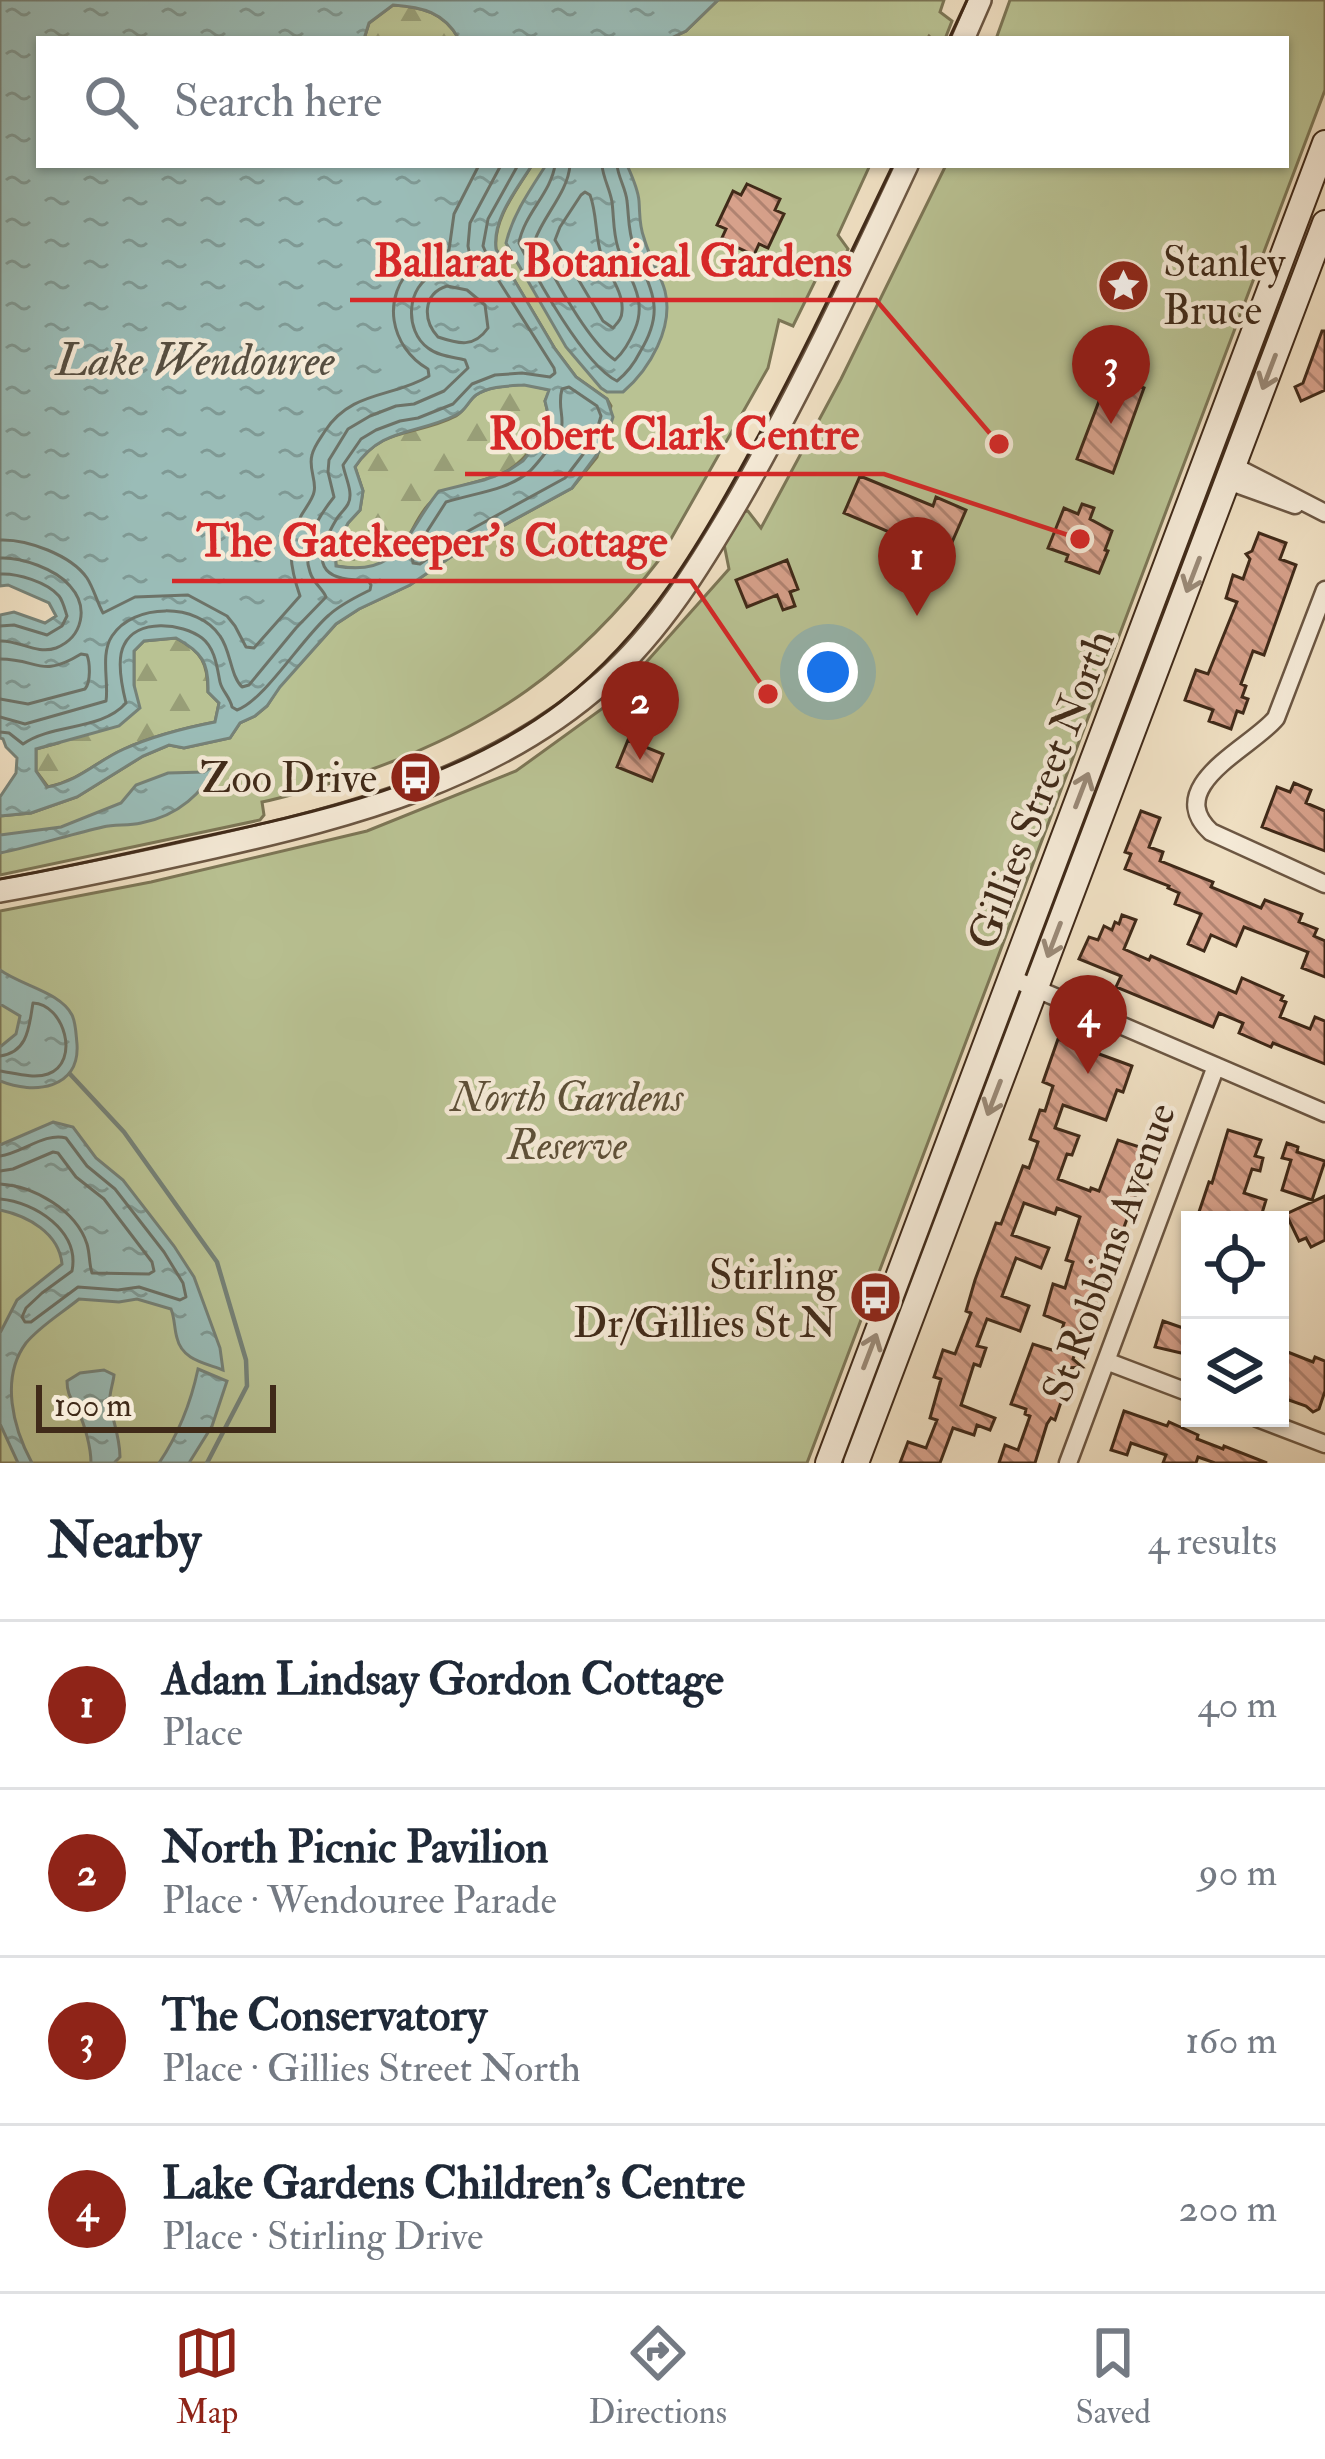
<!DOCTYPE html>
<html lang="en">
<head>
<meta charset="utf-8">
<style>
	body { margin:0; font-family:"IM FELL Double Pica",serif; background:#f2f2f3; color:#1f2937 }
	.controls { position:absolute; right:36px; bottom:36px; display:grid; overflow:hidden; border-radius:0px; box-shadow:0 3px 9px #0004 }
	.controls button { width:108px; height:108px; display:grid; place-items:center; padding:0; border:0; border-bottom:3px solid #e0e1e3; background:#fff; color:#1f2937; font:60px sans-serif }
	.scale { position:absolute; left:36px; bottom:30px; width:240px; box-sizing:border-box; padding-left:12px; border:6px solid #402a19; border-top:0; font-size:33px; line-height:42px; white-space:nowrap; color:#402a19; -webkit-text-stroke:9px #f5ead7; paint-order:stroke }
	.you { position:absolute; left:828px; top:672px; width:42px; height:42px; margin:-30px; border:9px solid #fff; border-radius:50%; background:#1a73e8; box-shadow:0 0 0 18px #1a73e833 }
	.badge { display:grid; place-items:center; width:78px; height:78px; border-radius:50%; background:#8f2418; color:#fff; font-size:39px; font-weight:700 }
	.pin { position:absolute; translate:-50% -99px; filter:drop-shadow(0 3px 6px #0008) }
	.pin::after { content:''; position:absolute; top:63px; width:42px; height:36px; background:inherit; clip-path:polygon(0 0,100% 0,50% 100%) }
	.list { margin:0; padding:0; list-style:none }
	h2 { display:flex; justify-content:space-between; align-items:center; height:156px; margin:0; padding:0 48px; font-size:51px }
	h2 small { font-size:39px; font-weight:400; color:#747a83 }
	.list li { display:grid; grid-template-columns:78px 1fr auto; gap:36px; align-items:center; box-sizing:border-box; height:168px; padding:0 48px; border-top:3px solid #e0e1e3 }
	.list b { display:block; font-size:45px; white-space:nowrap }
	.list p { margin:0; font-size:39px; white-space:nowrap; color:#747a83 }
	.list em { font-size:39px; font-style:normal; color:#747a83 }
	.icon { flex:none; width:66px; height:66px; fill:none; stroke:currentColor; stroke-width:2; stroke-linecap:round; stroke-linejoin:round }
	.map { position:relative; flex:none; width:1325px; height:1463px; overflow:hidden }
	.search { position:absolute; background:#fff; box-shadow:0 3px 9px #0004; left:36px; right:36px; top:36px; height:132px; display:flex; align-items:center; gap:30px; box-sizing:border-box; padding:0 42px; border-radius:0px; color:#747a83; font-size:45px }
	.sheet { height:828px; background:#fff }
	nav { display:flex; justify-content:space-around; align-items:center; box-sizing:border-box; height:168px; border-top:3px solid #e0e1e3; background:#fff; font-size:33px; color:#747a83 }
	nav a { display:grid; justify-items:center; gap:6px }
	nav .on { color:#8f2418 }
	.map>svg:first-child { display:block }
	.forest { fill:url(#forest-firs); stroke:#7c7656; stroke-width:3 }
	.green { fill:#b9c293; stroke:#7c7656; stroke-width:3 }
	.water { fill:url(#water-ripples); stroke:#768278; stroke-width:3; fill-rule:evenodd }
	.lines { fill:none; stroke-linecap:round; stroke-linejoin:round }
	.shore { stroke:#6d7368; stroke-width:3 }
	.stream { stroke:#768278; stroke-width:4.5 }
	.building { fill:url(#building-back-hatch); stroke:#402a19; stroke-width:3 }
	.minor-casing { stroke:#6c5743; stroke-width:21 }
	.tertiary-casing { stroke:#6c5743; stroke-width:26 }
	.secondary-casing { stroke:#402a19; stroke-width:28 }
	.minor { stroke:#f5ead7; stroke-width:16 }
	.tertiary { stroke:#f5ead7; stroke-width:21 }
	.secondary { stroke:#f5ead7; stroke-width:24 }
	.tram { stroke:#402a19; stroke-width:3 }
	.oneway { stroke:#9a8a78 }
	.labels { text-anchor:middle; stroke-width:9; stroke-linejoin:round; paint-order:stroke }
	.poi-label { font-size:42px; fill:#402a19; stroke:#f5ead7; text-anchor:end }
	.street-label { font-size:42px; fill:#402a19; stroke:#f5ead7 }
	.park-label { font-size:42px; font-style:italic; fill:#5e5038; stroke:#f5ead7 }
	.water-label { font-size:45px; font-style:italic; fill:#564e40; stroke:#f5ead7 }
	.leader { fill:none; stroke:#d62828; stroke-width:4.5 }
	.callout-dot { fill:#d62828; stroke:#f5ead7; stroke-width:4.5 }
	.callout-label { font-size:45px; text-anchor:middle; font-weight:bold; fill:#d62828; stroke:#f5ead7; stroke-width:9; stroke-linejoin:round; paint-order:stroke }
</style>
</head>
<body>
<div class="map">
<svg width="1325" height="1463" viewBox="0 0 1325 1463">
	<defs>
		<pattern id="forest-firs" width="22" height="20" patternUnits="userSpaceOnUse" patternTransform="scale(3)"><rect width="22" height="20" fill="#b9c293"/><path d="M5 1l3.5 6h-7zM16 11l3.5 6h-7z" fill="#989e77"/></pattern>
		<pattern id="water-ripples" width="26" height="14" patternUnits="userSpaceOnUse" patternTransform="scale(3)"><rect width="26" height="14" fill="#9abcb7"/><path d="M2 4q2-2 4 0t4 0M15 11q2-2 4 0t4 0" fill="none" stroke="#7f9994"/></pattern>
		<pattern id="building-back-hatch" width="6" height="6" patternUnits="userSpaceOnUse" patternTransform="scale(3)"><rect width="6" height="6" fill="#d7a18b"/><path d="M-1 5l2 2M0 0l6 6M5-1l2 2" fill="none" stroke="#b08371"/></pattern>
	</defs>
	<rect width="100%" height="100%" fill="#efdfc2"/>
	<filter id="stains"><feTurbulence type="fractalNoise" baseFrequency=".00167" numOctaves="4"/><feColorMatrix values="0 0 0 0 .2 0 0 0 0 .09 0 0 0 0 .02 0 0 0 .5 -.17"/></filter>
	<radialGradient id="worn" r=".72"><stop offset=".6" stop-color="#630" stop-opacity="0"/><stop offset="1" stop-color="#630" stop-opacity=".3"/></radialGradient>
	<!-- forest -->
	<path class="forest" d="M393,5C422,7 444,12 459,39H364L369,23Z
		M524,384L550,390L545,401L551,426C535,442 525,462 505,472C480,484 447,484 428,505C411,524 407,553 382,564C368,571 350,568 336,566L335,548L348,523L360,510L363,491L355,467C383,425 416,437 456,416C465,411 468,401 476,395C489,386 509,386 524,384Z
		M176,638C202,652 208,663 208,692L219,703L215,722C184,728 153,736 124,749C95,762 82,779 48,787L36,771V749L59,743L134,685V651L144,641Z"/>
	<!-- green -->
	<path class="green" d="M718,0H944L940,12L952,21L945,39H932L929,36L927,39H669L686,31Z
		M1010,0H1325V90L807,1463H0V911L151,882L367,831L516,771L610,703L729,569L724,544L741,512L748,511L761,528L841,379L946,165H1286V39H996Z
		M532,165H870L838,235L848,249L840,266L824,263L793,326L779,320L768,368L659,560C576,668 489,729 361,773C328,784 296,795 262,802L264,815L260,820L0,875V816L31,813L77,797L143,756L169,745L184,748L230,738L240,723L255,716L267,706L279,687L336,624L359,609L410,585L468,545L572,488L597,457L611,406L607,399L576,377L555,349L496,249C493,219 517,190 532,165Z"/>
	<!-- water -->
	<path class="water" d="M0,0H718L686,31L669,39H459C444,12 422,7 393,5L369,23L364,39H39V165H532C517,189 492,219 496,249L555,349L576,377L607,399L613,417L604,445L572,488L468,545L410,585L359,609L336,624L280,687L267,706L255,716L240,723L230,738L184,748L169,745L143,756L77,797L31,813L0,816V797L16,773L17,758L6,747L3,739L0,738V615L14,612L45,623L56,616L49,603L8,585L0,586ZM524,385L549,390L545,401L551,426L523,461L508,471L484,480L439,491C405,532 402,578 336,566L335,548L348,523L360,510L363,491L355,467C381,427 416,435 456,415C466,411 468,401 476,395C489,386 509,386 524,385ZM176,638C202,652 209,663 208,692L219,703L215,722C184,728 153,736 124,749C95,762 80,781 47,787L36,771V749L119,726L140,708L134,685V651L144,641Z
		M546,165H627C632,176 638,189 639,201C640,214 639,225 644,238C649,257 660,273 665,291C674,327 650,369 623,392H607L601,388L566,347L506,243C513,214 530,190 546,165Z
		M221,761C202,793 179,816 141,823C128,826 115,824 103,827C68,835 35,846 0,853V835L61,827L121,803L136,785L168,773L204,772Z
		M0,970C22,986 60,992 72,1015C76,1023 76,1035 77,1044C80,1089 34,1095 0,1081V1047L16,1034L20,1016L0,1004Z
		M53,1122L73,1127L96,1158L123,1180L174,1246L194,1277L220,1348L223,1370C205,1363 182,1360 177,1338C174,1328 175,1319 171,1309L137,1299L119,1302L79,1299C62,1313 40,1326 26,1343C0,1378 13,1428 32,1463H18L0,1424V1333L17,1300L62,1264C59,1233 28,1216 0,1210V1145Z
		M198,1369L227,1381L212,1426L189,1463H159C178,1435 191,1402 198,1369Z
		M104,1370L114,1375C113,1385 108,1396 110,1406C114,1423 120,1439 120,1457L114,1463H91C91,1448 85,1425 78,1411C72,1399 67,1395 67,1381L80,1373Z"/>
	<g class="lines">
		<!-- shore -->
		<path class="shore" d="M555,165C551,193 524,214 519,243C536,277 584,365 617,381C627,373 634,364 640,352C667,308 650,290 634,247C628,231 629,217 627,201C626,189 618,177 617,165
			M570,165C568,192 544,215 535,240C551,272 587,341 615,360C624,352 630,341 635,329C648,298 628,277 618,248C613,232 614,218 612,202C610,189 603,178 602,165
			M585,192L590,195C597,213 595,235 601,254C607,272 624,292 622,311C622,319 617,323 613,328L603,321L555,240L560,227L581,195Z
			M447,286L467,290L485,305L488,328C474,348 459,344 438,337C423,321 422,294 447,286Z
			M569,387L597,406L601,416L594,440L565,478L461,535L420,564L413,563L412,555L446,502C474,493 507,491 530,471C541,460 552,444 561,432C565,416 557,407 562,389Z
			M0,540C27,539 71,555 87,578C94,589 97,602 103,613L135,597L188,595L227,616L235,626L246,647L254,648L300,596C290,567 286,545 301,516C304,510 313,499 314,492C317,481 308,468 312,455C314,446 320,439 325,431C352,390 393,398 429,376L428,369C390,347 380,296 415,265C425,256 438,255 449,250L454,214L479,165
			M0,558C21,557 56,569 70,586C89,607 83,637 56,648C37,655 19,640 0,641
			M0,574C17,573 47,582 59,596C63,601 65,610 67,616L62,626L47,635L14,625L0,626
			M0,659C39,659 40,679 81,654L87,655C90,663 91,682 85,689L28,704L0,699
			M0,717L25,724L106,701C109,682 100,654 112,636C133,603 198,602 220,636C231,651 230,675 242,687L249,685L296,628L326,597C323,589 313,583 310,572C301,546 318,517 334,497L328,472L329,460L348,429L370,416L396,406L414,404L444,391L468,368L465,360C453,357 438,356 428,348C404,331 406,285 435,274C447,268 462,274 473,271L468,246L470,223L501,165
			M0,732L9,733L23,744C53,723 101,731 126,703C122,687 116,660 124,645C137,618 182,623 202,638C215,648 217,667 220,682C222,691 230,697 232,707L237,710C264,701 303,637 329,615C341,604 356,597 370,590L371,585L368,580C319,582 311,562 336,520C339,514 345,510 348,504C354,493 345,477 343,465L361,439L376,430L400,421L418,418L453,404L472,384L495,375L522,373L550,377L555,373L554,368L497,278L483,246L488,219L518,165
			M0,1056C29,1052 29,1025 33,1003C64,1004 81,1062 48,1074C34,1079 14,1073 0,1071
			M0,1156C22,1153 45,1132 66,1138L87,1166L115,1189L164,1252L183,1283L186,1297L180,1300L139,1287L118,1290L78,1287L31,1322H25L22,1317L26,1308L42,1293L72,1271C80,1231 35,1202 0,1199
			M0,1171L13,1169L53,1152L58,1153L76,1177L104,1199L152,1262L154,1271L149,1274L92,1273C89,1264 90,1254 87,1244C76,1210 34,1186 0,1184"/>
		<!-- stream -->
		<path class="stream" d="M70,1074L124,1132L217,1262L246,1360L247,1386L207,1463"/>
	</g>
	<!-- building -->
	<path class="building" d="M747,184L780,199L775,210L784,214L768,248L759,244L754,255L721,240L726,229L717,225L733,191L741,195Z
		M1322,331H1325V390L1301,401L1295,387L1303,383Z
		M1109,375L1144,388L1113,473L1077,459Z
		M860,476L933,506L936,497L966,510L946,556L844,513Z
		M1082,504L1094,508L1090,519L1112,531L1105,550L1108,551L1099,573L1066,561L1068,555L1048,548L1064,508L1078,514Z
		M1259,533L1286,543L1280,559L1296,565L1264,655L1253,651L1241,684L1246,686L1242,697L1248,699L1243,713L1237,711L1231,729L1209,721L1213,710L1185,700L1196,670L1208,674L1237,602L1226,598L1233,575L1243,579L1250,559L1246,554L1252,551Z
		M787,560L798,589L790,592L795,606L783,610L777,595L747,607L736,580Z
		M628,740L663,754L652,781L617,767Z
		M1294,783L1311,790L1306,803L1325,811V851L1262,827L1277,787L1290,792Z
		M1141,811L1160,818L1149,847L1163,852L1160,861L1213,882L1211,887L1261,908L1265,900L1302,914L1299,922L1317,929L1314,936L1325,941V977L1302,968L1308,952L1244,927L1236,946L1211,935L1204,951L1188,944L1201,914L1175,904L1179,893L1168,888L1169,886L1125,869L1131,854L1125,852Z
		M1122,915L1136,920L1124,949L1149,960L1151,956L1236,993L1242,978L1283,996L1281,1000L1286,1002L1280,1017L1310,1029L1315,1017L1325,1021V1064L1273,1043L1271,1047L1239,1033L1243,1023L1219,1013L1213,1027L1116,987L1121,976L1079,959L1089,937L1098,940L1104,926L1112,930L1115,922L1119,924Z
		M1058,1039L1132,1066L1123,1092L1117,1090L1106,1120L1063,1105L1055,1128L1079,1136L1072,1155L1067,1154L1058,1179L1090,1191L1091,1188L1099,1191L1118,1140L1152,1151L1148,1163L1153,1164L1147,1185L1140,1183L1115,1252L1119,1254L1111,1278L1106,1277L1094,1317L1087,1315L1073,1359L1082,1367L1067,1368L1057,1397L1062,1399L1055,1420L1051,1418L1047,1424L1035,1463H999L1005,1445L1018,1450L1030,1416L1025,1414L1026,1409L1011,1404L1033,1344L1055,1351L1064,1323L1044,1315L1053,1284L1065,1288L1073,1262L1066,1260L1080,1217L1057,1208L1055,1214L1024,1203L1012,1235L1049,1248L1041,1268L1016,1258L1002,1296L1029,1306L1020,1331L987,1319L977,1346L986,1348L980,1366L974,1364L961,1405L995,1418L990,1430L977,1425L974,1435L953,1428L940,1463H900L908,1442L926,1448L937,1420L930,1418L941,1379L934,1377L943,1350L955,1354L971,1313L966,1311L975,1280L996,1223L1001,1224L1023,1166L1029,1168L1038,1142L1030,1139L1040,1110L1045,1111L1053,1086L1043,1082Z
		M1228,1130L1261,1140L1255,1156L1263,1158L1260,1171L1252,1169L1244,1193L1266,1200L1260,1220H1201L1202,1216L1198,1215L1209,1182L1212,1183Z
		M1287,1143L1298,1147L1297,1152L1325,1161L1312,1200L1282,1190L1291,1160L1282,1158Z
		M1325,1196V1240L1311,1247L1306,1238L1299,1241L1286,1214Z
		M1163,1321L1186,1329L1184,1334L1190,1336V1355L1155,1347Z
		M1280,1349L1313,1362L1315,1357L1325,1361V1391L1319,1409L1313,1412L1306,1406L1280,1397Z
		M1124,1411L1167,1426L1169,1422L1198,1435L1197,1439L1223,1449L1224,1446L1267,1463H1215L1198,1457L1196,1463H1163L1166,1455L1131,1443L1127,1455L1111,1450Z"/>
	<g class="lines">
		<defs>
			<path id="minor" d="M1234,466L1325,513
				M1228,481L1295,505
				M1325,590L1276,718C1253,747 1161,786 1211,832L1325,884
				M1011,978L1325,1113
				M1106,1361L1190,1393
				M1257,1418L1325,1444
				M1068,1463L1216,1066"/>
			<path id="tertiary" d="M963,39L980,0
				M0,891C72,878 143,863 214,847C352,816 496,778 604,681C661,630 701,564 739,499C801,391 854,278 907,165"/>
			<path id="secondary" d="M828,1463L1325,143
				M856,1463L1325,223"/>
		</defs>
		<!-- minor casing -->
		<use href="#minor" class="minor-casing"/>
		<!-- tertiary casing -->
		<use href="#tertiary" class="tertiary-casing"/>
		<!-- secondary casing -->
		<use href="#secondary" class="secondary-casing"/>
		<!-- minor -->
		<use href="#minor" class="minor"/>
		<!-- tertiary -->
		<use href="#tertiary" class="tertiary"/>
		<!-- secondary -->
		<use href="#secondary" class="secondary"/>
		<!-- tram -->
		<path class="tram" d="M949,39L967,0
			M0,879C63,868 125,854 187,840C314,813 454,783 560,702C649,633 703,539 755,442C805,351 848,258 893,165"/>
	</g>
	<!-- one-way arrows -->
	<defs><path id="oneway-shaft" d="M-6 0H5M1.5-3L5.5 0L1.5 3" fill="none" stroke-width="1.6" stroke-linecap="round" stroke-linejoin="round" transform="scale(3)"/></defs>
	<g class="oneway">
		<use href="#oneway-shaft" transform="translate(1269 372) rotate(111)"/>
		<use href="#oneway-shaft" transform="translate(1193 575) rotate(111)"/>
		<use href="#oneway-shaft" transform="translate(1082 790) rotate(-69)"/>
		<use href="#oneway-shaft" transform="translate(1054 940) rotate(111)"/>
		<use href="#oneway-shaft" transform="translate(994 1098) rotate(111)"/>
		<use href="#oneway-shaft" transform="translate(870 1351) rotate(-69)"/>
	</g>
	<!-- icons -->
	<defs>
		<symbol id="sight-disc" viewBox="-11 -11 22 22"><circle r="9.5" fill="#8f2418" stroke="#f5ead7"/><path d="M0-6L1.8-2.2L6-1.7L2.9 1.2L3.7 5.4L0 3.3L-3.7 5.4L-2.9 1.2L-6-1.7L-1.8-2.2Z" fill="#fff"/></symbol>
		<symbol id="bus-disc" viewBox="-11 -11 22 22"><circle r="9.5" fill="#8f2418" stroke="#f5ead7"/><path d="M-5-6H5V4H4V6H2V4H-2V6H-4V4H-5ZM-3.5-4V0h7V-4ZM-3.5 1.2v1.5H-2V1.2ZM2 1.2v1.5H3.5V1.2Z" fill="#fff"/></symbol>
	</defs>
	<g fill-rule="evenodd">
		<use href="#sight-disc" x="1094" y="256" width="59" height="59"/>
		<use href="#bus-disc" x="386" y="748" width="59" height="59"/>
		<use href="#bus-disc" x="846" y="1268" width="59" height="59"/>
	</g>
	<g class="labels">
		<!-- poi labels -->
		<g class="poi-label">
			<text x="1163" y="276" text-anchor="start">Stanley<tspan x="1163" dy="48">Bruce</tspan></text>
			<text x="377" y="792">Zoo Drive</text>
			<text x="837" y="1289">Stirling<tspan x="837" dy="48">Dr/Gillies St N</tspan></text>
		</g>
		<!-- street labels -->
		<g class="street-label">
			<text transform="translate(1040 789) rotate(-69)" y="15">Gillies Street North</text>
			<text transform="translate(1108 1252) rotate(-70)" y="15">St Robbins Avenue</text>
		</g>
		<!-- park labels -->
		<g class="park-label">
			<text x="567" y="1111">North Gardens<tspan x="567" dy="48">Reserve</tspan></text>
		</g>
		<!-- water labels -->
		<g class="water-label">
			<text x="195" y="375">Lake Wendouree</text>
		</g>
	</g>
	<!-- callouts -->
	<path class="leader" d="M999 444L876 300H350M1080 539L884 474H465M768 694L691 581H172"/>
	<g class="callout-dot">
		<circle cx="999" cy="444" r="12"/>
		<circle cx="1080" cy="539" r="12"/>
		<circle cx="768" cy="694" r="12"/>
	</g>
	<g class="callout-label">
		<text x="613" y="276">Ballarat Botanical Gardens</text>
		<text x="674" y="449">Robert Clark Centre</text>
		<text x="432" y="556">The Gatekeeper's Cottage</text>
	</g>
	<rect width="100%" height="100%" filter="url(#stains)"/>
	<rect width="100%" height="100%" fill="url(#worn)"/>
</svg>
<div class="controls">
<button><svg class="icon" aria-label="locate" viewBox="0 0 24 24"><circle cx="12" cy="12" r="6"/><path d="M12 2v4M12 18v4M2 12h4M18 12h4"/></svg></button>
<button><svg class="icon" aria-label="layers" viewBox="0 0 24 24"><path d="M12 4l9 5-9 5-9-5zM3 14l9 5 9-5"/></svg></button>
</div>
<div class="scale">100 m</div>
<div class="you"></div>
<div class="pin badge" style="left:917px;top:616px">1</div>
<div class="pin badge" style="left:640px;top:760px">2</div>
<div class="pin badge" style="left:1111px;top:424px">3</div>
<div class="pin badge" style="left:1088px;top:1074px">4</div>
<div class="search"><svg class="icon" aria-label="search" viewBox="0 0 24 24"><circle cx="10" cy="10" r="6"/><path d="M15 15l6 6"/></svg>Search here</div>
</div>
<section class="sheet">
<h2>Nearby<small>4 results</small></h2>
<ul class="list">
<li><span class="badge">1</span><div><b>Adam Lindsay Gordon Cottage</b><p>Place</p></div><em>40 m</em></li>
<li><span class="badge">2</span><div><b>North Picnic Pavilion</b><p>Place · Wendouree Parade</p></div><em>90 m</em></li>
<li><span class="badge">3</span><div><b>The Conservatory</b><p>Place · Gillies Street North</p></div><em>160 m</em></li>
<li><span class="badge">4</span><div><b>Lake Gardens Children's Centre</b><p>Place · Stirling Drive</p></div><em>200 m</em></li>
</ul>
</section>
<nav>
<a class="on"><svg class="icon" aria-label="map" viewBox="0 0 24 24"><path d="M3 6l6-2 6 2 6-2v14l-6 2-6-2-6 2zM9 4v14M15 6v14"/></svg>Map</a>
<a><svg class="icon" aria-label="directions" viewBox="0 0 24 24"><path d="M12 3l9 9-9 9-9-9zM9 14v-3h6M13 9l2 2-2 2"/></svg>Directions</a>
<a><svg class="icon" aria-label="saved" viewBox="0 0 24 24"><path d="M7 4h10v16l-5-4-5 4z"/></svg>Saved</a>
</nav>
</body>
</html>
